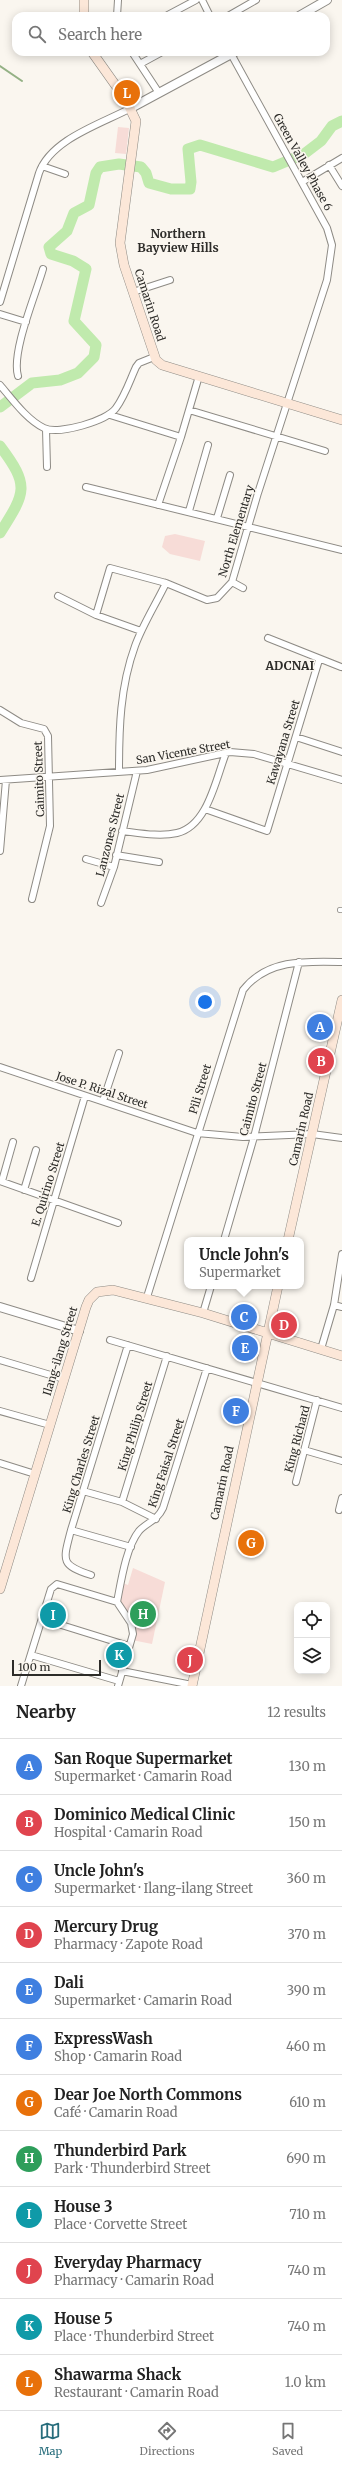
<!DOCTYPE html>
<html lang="en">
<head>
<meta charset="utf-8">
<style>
	body { margin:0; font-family:Merriweather,serif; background:#f2f2f2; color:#222 }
	.controls { position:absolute; right:12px; bottom:12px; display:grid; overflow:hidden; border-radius:8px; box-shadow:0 2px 10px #0003 }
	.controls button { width:36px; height:36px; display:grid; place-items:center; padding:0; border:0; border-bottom:1px solid #e0e0e0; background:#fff; color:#222; font:20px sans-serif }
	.scale { position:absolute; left:12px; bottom:10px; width:89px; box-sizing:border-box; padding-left:4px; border:2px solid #2d2c29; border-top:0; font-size:11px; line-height:14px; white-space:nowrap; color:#2d2c29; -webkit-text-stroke:3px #faf6ef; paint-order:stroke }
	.you { position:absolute; left:205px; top:1002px; width:14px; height:14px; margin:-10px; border:3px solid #fff; border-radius:50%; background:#1a73e8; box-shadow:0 0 0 6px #1a73e833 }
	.badge { display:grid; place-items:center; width:26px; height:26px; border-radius:50%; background:#276d7c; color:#fff; font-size:13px; font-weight:700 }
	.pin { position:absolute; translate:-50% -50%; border:2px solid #fff; box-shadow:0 1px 4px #0006 }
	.popup { position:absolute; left:184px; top:1237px; width:120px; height:52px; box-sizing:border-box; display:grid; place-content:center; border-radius:8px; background:#fff; filter:drop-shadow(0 1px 3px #0005); font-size:13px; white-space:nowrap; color:#767676 }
	.popup b { font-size:15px; color:#222 }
	.popup::after { content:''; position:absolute; left:50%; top:100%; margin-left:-8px; border:8px solid transparent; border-top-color:#fff }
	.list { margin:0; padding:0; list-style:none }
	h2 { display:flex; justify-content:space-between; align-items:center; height:52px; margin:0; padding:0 16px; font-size:17px }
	h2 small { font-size:13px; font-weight:400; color:#767676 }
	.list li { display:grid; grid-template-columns:26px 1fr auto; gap:12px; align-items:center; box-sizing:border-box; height:56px; padding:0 16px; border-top:1px solid #e0e0e0 }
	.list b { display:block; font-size:15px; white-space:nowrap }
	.list p { margin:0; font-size:13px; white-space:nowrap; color:#767676 }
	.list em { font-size:13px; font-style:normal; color:#767676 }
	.icon { flex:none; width:22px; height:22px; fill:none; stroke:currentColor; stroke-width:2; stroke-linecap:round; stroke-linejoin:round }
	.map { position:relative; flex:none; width:342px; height:1686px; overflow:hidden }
	.search { position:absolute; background:#fff; box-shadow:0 2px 10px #0003; left:12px; right:12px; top:12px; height:44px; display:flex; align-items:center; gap:10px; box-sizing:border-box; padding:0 14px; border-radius:12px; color:#767676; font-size:15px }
	.sheet { height:724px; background:#fff }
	nav { display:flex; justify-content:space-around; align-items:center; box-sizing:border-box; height:56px; border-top:1px solid #e0e0e0; background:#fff; font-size:11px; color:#767676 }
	nav a { display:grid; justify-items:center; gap:2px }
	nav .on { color:#276d7c }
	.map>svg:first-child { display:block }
	.green { fill:#f7dcd7 }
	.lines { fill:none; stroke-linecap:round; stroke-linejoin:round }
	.stream { stroke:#94b185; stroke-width:2 }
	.river { stroke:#c0eaad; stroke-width:11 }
	.pedestrian-casing { stroke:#8e8b85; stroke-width:6 }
	.minor-casing { stroke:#8e8b85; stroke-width:8 }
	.tertiary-casing { stroke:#8e8b85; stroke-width:10 }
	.secondary-casing { stroke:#8e8b85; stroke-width:10 }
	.pedestrian { stroke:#fff; stroke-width:4.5 }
	.minor { stroke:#fff; stroke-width:6 }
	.tertiary { stroke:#fff; stroke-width:8 }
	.secondary { stroke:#fce7d8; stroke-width:9 }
	.labels { text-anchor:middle; stroke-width:3; stroke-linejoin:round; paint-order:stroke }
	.street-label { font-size:11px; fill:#2d2c29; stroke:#faf6ef }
	.neighbourhood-label { font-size:12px; font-weight:bold; fill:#2d2c29; stroke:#faf6ef }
</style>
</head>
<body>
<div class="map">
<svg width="342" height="1686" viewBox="0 0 342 1686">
	<rect width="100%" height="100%" fill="#faf6ef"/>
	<!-- green -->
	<path class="green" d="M118,127L129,128L126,154L115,153Z
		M175,534L205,541L200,561L170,554L162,547L165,536Z
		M133,1568L165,1582L152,1644L132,1640L135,1627L118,1602L123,1583L128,1585Z"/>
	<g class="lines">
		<!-- stream -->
		<path class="stream" d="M0,66L22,81"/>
		<!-- river -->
		<path class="river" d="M0,407L32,383L60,380L78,373L94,357L96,345L74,321L86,269L73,261L51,254L49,247L67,231L74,213L89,205L96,173L100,167L119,164L141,167L146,173L149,183L171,189H190L191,182L188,149L200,145L273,167L304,154L321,141L332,126L342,121
			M0,446C30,486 26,492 0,533"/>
		<defs>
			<path id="pedestrian" d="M340,910H342"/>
			<path id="minor" d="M202,0L210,16
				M117,16L118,0
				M166,16L196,0
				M228,16L256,0
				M132,52L159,93
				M140,64L162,52
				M329,165L342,186
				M42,166L65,174
				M302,182L342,158
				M133,292L170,280
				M0,302L39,173C51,139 101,124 131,108
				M0,314L26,322
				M18,376C11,352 36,294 43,269
				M0,385C12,399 27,420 44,428C59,435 107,421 116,408C125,396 130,380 136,367L139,363L154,357
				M189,410L325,451
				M110,415L181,437
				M46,429L47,467
				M86,487L342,550
				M158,505L181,437L199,376
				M189,511L208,445
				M217,518L230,475
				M232,582L243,588
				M58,596L96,615L141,631
				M96,615L110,568L166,583L207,600L217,598L232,582L258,493L327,280L332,245L327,228L230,52
				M268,638L341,667
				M0,710L21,723L44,729L48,736L50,826L32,899
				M296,737L342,752
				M119,772C119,729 120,687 135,646C143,624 156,604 166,583
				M0,780L147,770L230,752L254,754L342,780
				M205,809L267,831L319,660
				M122,831C139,833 160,837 177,833C208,826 216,778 226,753
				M0,851L6,780
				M116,855L159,862
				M86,859L114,867
				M101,903L114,867L137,771
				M0,1067L197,1133L243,1137L312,1134L342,1138
				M103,1101L119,1053
				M0,1181L118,1223
				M2,1181L13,1142
				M24,1190L36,1150
				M224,1240L254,1137L299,962
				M31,1278L85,1096
				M147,1297L243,990C267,959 306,961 342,962
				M334,1305L342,1307
				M203,1313L211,1286
				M110,1340L342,1408
				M321,1349L334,1305L342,1254
				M0,1360L64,1379
				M0,1411L50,1425
				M304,1450L342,1461
				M0,1463L35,1474
				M296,1482L317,1400
				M83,1491L122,1502L156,1519
				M122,1502L167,1356
				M339,1510L342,1498
				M71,1530L131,1547
				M91,1575C60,1565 63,1561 71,1530L128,1345
				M117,1602C121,1582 126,1547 139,1531C147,1522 157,1521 163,1508L207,1368
				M42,1619L129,1646
				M31,1655L119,1681
				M122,1671L192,1685
				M21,1686L51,1589L57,1584L117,1602L131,1623L133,1634L118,1686"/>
			<path id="tertiary" d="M299,16L327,0
				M131,108L235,52
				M0,1307L79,1331"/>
			<path id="secondary" d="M84,16V0
				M92,52L126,100L136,121L120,243L124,265L156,360L162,365L342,420
				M288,1240L342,1000
				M0,1589L86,1307L89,1300L97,1292L113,1290L203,1313L342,1356
				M192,1686L278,1286"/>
		</defs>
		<!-- pedestrian casing -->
		<use href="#pedestrian" class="pedestrian-casing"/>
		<!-- minor casing -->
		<use href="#minor" class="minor-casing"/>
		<!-- tertiary casing -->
		<use href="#tertiary" class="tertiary-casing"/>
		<!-- secondary casing -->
		<use href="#secondary" class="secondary-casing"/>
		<!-- pedestrian -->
		<use href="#pedestrian" class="pedestrian"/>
		<!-- minor -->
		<use href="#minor" class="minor"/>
		<!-- tertiary -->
		<use href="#tertiary" class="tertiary"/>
		<!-- secondary -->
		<use href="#secondary" class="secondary"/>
	</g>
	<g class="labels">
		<!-- street labels -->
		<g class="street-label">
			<text transform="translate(303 162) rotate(61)" y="4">Green Valley Phase 6</text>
			<text transform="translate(150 305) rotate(72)" y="4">Camarin Road</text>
			<text transform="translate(236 531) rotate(-73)" y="4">North Elementary</text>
			<text transform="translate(283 742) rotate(-73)" y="4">Kawayana Street</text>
			<text transform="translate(183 752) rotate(-10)" y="4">San Vicente Street</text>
			<text transform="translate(39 779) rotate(-92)" y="4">Caimito Street</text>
			<text transform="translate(110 835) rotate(-76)" y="4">Lanzones Street</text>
			<text transform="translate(200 1089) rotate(-73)" y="4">Pili Street</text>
			<text transform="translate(102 1090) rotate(18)" y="4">Jose P. Rizal Street</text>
			<text transform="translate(253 1099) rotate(-75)" y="4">Caimito Street</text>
			<text transform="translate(301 1129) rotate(-77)" y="4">Camarin Road</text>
			<text transform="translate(48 1184) rotate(-73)" y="4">E. Quirino Street</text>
			<text transform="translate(60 1351) rotate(-73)" y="4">Ilang-ilang Street</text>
			<text transform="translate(135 1426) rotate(-73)" y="4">King Philip Street</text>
			<text transform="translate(297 1439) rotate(-75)" y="4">King Richard</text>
			<text transform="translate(166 1463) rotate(-72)" y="4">King Faisal Street</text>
			<text transform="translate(81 1464) rotate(-73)" y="4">King Charles Street</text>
			<text transform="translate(222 1483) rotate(-78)" y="4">Camarin Road</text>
		</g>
		<!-- neighbourhood labels -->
		<g class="neighbourhood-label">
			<text x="178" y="238">Northern<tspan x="178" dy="14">Bayview Hills</tspan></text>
			<text x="290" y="670">ADCNAI</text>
		</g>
	</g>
</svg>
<div class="controls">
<button><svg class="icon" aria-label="locate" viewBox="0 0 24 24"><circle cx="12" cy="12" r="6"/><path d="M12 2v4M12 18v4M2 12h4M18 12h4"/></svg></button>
<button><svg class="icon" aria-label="layers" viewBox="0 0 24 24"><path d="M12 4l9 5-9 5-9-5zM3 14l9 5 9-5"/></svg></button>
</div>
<div class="scale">100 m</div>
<div class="you"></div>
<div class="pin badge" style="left:320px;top:1027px;background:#3f7fe0">A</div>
<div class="pin badge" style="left:321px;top:1061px;background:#e0444e">B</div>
<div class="pin badge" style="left:244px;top:1317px;background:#3f7fe0">C</div>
<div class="popup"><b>Uncle John's</b>Supermarket</div>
<div class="pin badge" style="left:284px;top:1325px;background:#e0444e">D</div>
<div class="pin badge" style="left:245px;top:1348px;background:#3f7fe0">E</div>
<div class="pin badge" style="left:236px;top:1411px;background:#3f7fe0">F</div>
<div class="pin badge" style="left:251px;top:1543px;background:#e8710a">G</div>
<div class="pin badge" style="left:143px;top:1614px;background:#2e9e5b">H</div>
<div class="pin badge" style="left:53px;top:1615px;background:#0f9aa8">I</div>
<div class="pin badge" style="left:190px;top:1660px;background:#e0444e">J</div>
<div class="pin badge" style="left:119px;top:1655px;background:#0f9aa8">K</div>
<div class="pin badge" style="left:127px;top:93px;background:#e8710a">L</div>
<div class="search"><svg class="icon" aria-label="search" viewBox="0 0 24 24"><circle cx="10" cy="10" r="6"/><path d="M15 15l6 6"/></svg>Search here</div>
</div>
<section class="sheet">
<h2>Nearby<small>12 results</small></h2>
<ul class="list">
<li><span class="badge" style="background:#3f7fe0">A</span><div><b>San Roque Supermarket</b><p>Supermarket · Camarin Road</p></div><em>130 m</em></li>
<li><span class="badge" style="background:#e0444e">B</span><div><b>Dominico Medical Clinic</b><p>Hospital · Camarin Road</p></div><em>150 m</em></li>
<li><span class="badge" style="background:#3f7fe0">C</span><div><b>Uncle John's</b><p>Supermarket · Ilang-ilang Street</p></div><em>360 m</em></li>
<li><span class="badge" style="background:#e0444e">D</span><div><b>Mercury Drug</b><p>Pharmacy · Zapote Road</p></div><em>370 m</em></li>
<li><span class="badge" style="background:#3f7fe0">E</span><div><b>Dali</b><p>Supermarket · Camarin Road</p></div><em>390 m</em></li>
<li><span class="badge" style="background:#3f7fe0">F</span><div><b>ExpressWash</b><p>Shop · Camarin Road</p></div><em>460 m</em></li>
<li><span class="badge" style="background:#e8710a">G</span><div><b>Dear Joe North Commons</b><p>Café · Camarin Road</p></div><em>610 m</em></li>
<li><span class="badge" style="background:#2e9e5b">H</span><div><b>Thunderbird Park</b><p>Park · Thunderbird Street</p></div><em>690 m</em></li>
<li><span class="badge" style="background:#0f9aa8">I</span><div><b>House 3</b><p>Place · Corvette Street</p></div><em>710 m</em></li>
<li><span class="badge" style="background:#e0444e">J</span><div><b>Everyday Pharmacy</b><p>Pharmacy · Camarin Road</p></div><em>740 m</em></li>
<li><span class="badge" style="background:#0f9aa8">K</span><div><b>House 5</b><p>Place · Thunderbird Street</p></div><em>740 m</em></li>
<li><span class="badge" style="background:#e8710a">L</span><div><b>Shawarma Shack</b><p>Restaurant · Camarin Road</p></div><em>1.0 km</em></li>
</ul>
</section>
<nav>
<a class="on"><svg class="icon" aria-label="map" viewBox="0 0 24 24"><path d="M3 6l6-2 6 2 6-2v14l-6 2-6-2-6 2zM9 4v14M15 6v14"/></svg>Map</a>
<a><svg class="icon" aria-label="directions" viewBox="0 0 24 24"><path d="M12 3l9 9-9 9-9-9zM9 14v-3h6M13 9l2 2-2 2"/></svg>Directions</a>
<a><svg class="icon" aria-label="saved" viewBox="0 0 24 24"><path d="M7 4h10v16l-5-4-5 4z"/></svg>Saved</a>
</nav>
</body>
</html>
